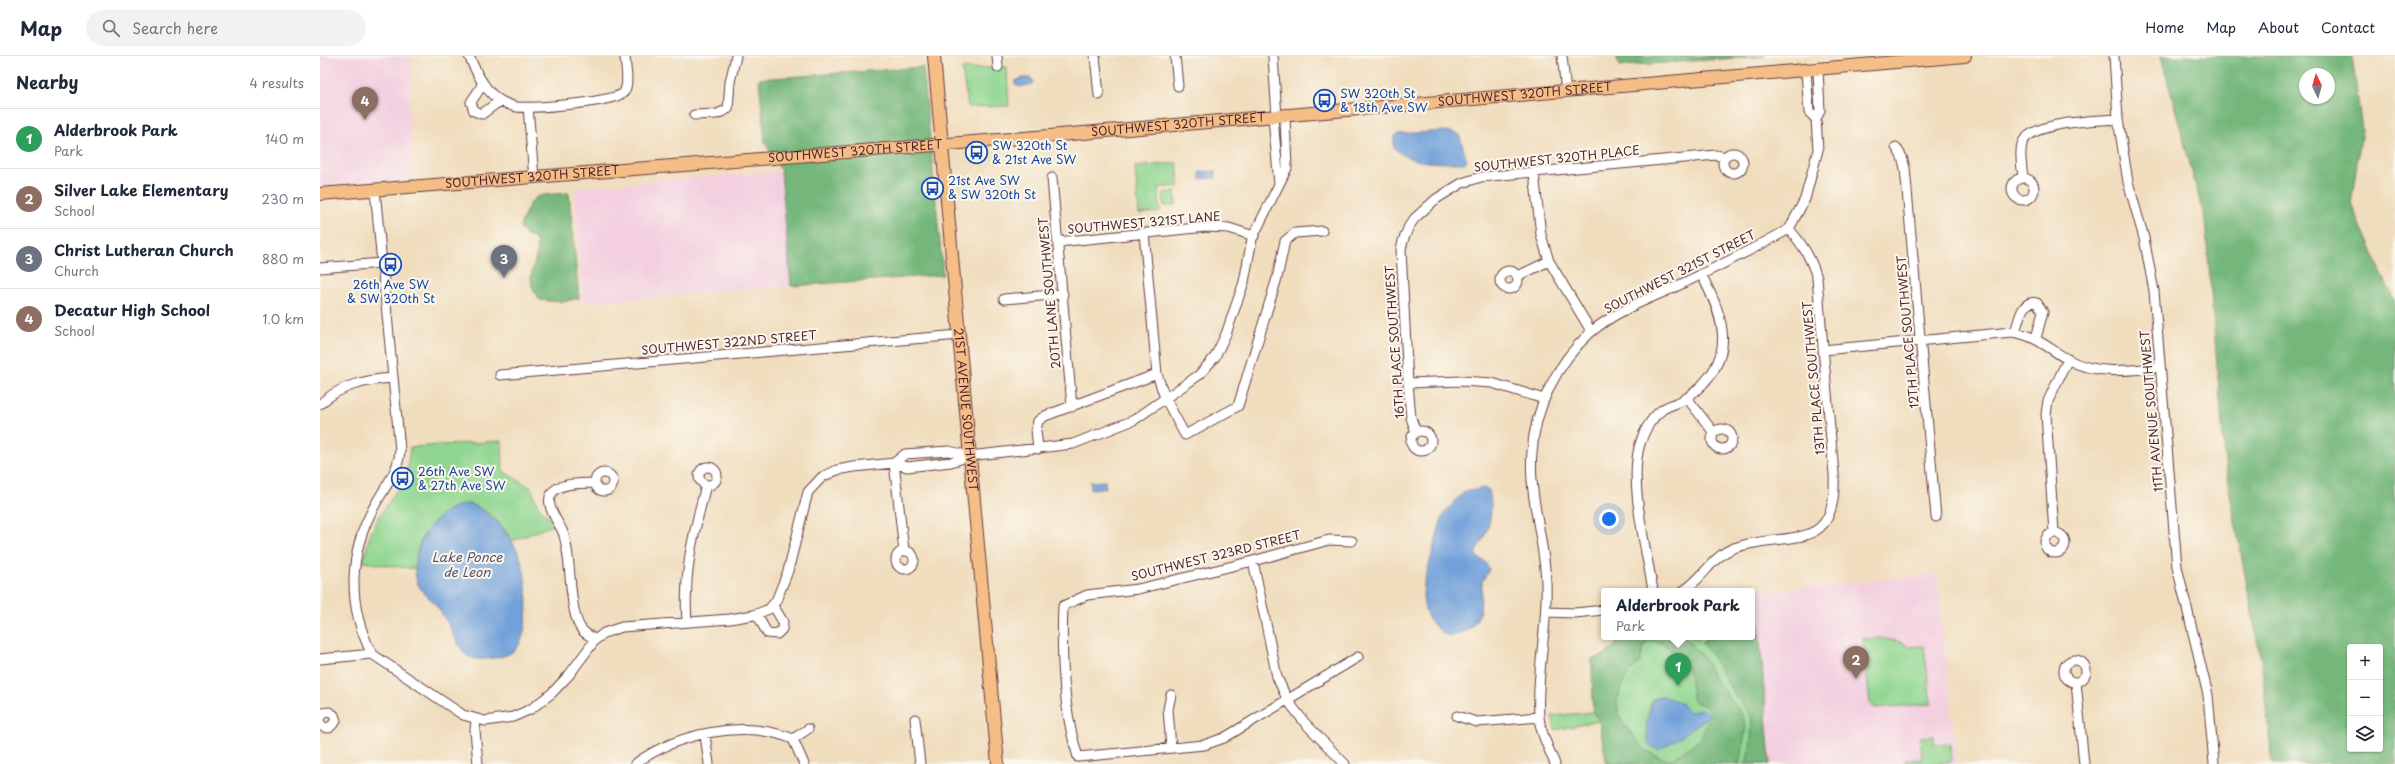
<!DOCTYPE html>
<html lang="en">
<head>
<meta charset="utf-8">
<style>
	body { margin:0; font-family:"Playpen Sans",sans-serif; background:#f2f2f3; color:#1f2937 }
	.controls { position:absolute; right:12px; bottom:12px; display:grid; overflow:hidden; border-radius:4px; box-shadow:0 1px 3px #0004 }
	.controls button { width:36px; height:36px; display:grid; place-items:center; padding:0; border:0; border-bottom:1px solid #e0e1e3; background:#fff; color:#1f2937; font:20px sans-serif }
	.compass { position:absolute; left:1979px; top:12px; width:36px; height:36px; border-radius:50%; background:#fff; box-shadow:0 1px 3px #0004; rotate:355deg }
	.you { position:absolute; left:1289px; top:463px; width:14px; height:14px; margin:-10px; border:3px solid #fff; border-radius:50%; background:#1a73e8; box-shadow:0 0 0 6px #1a73e833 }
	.badge { display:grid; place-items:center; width:26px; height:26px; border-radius:50%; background:#b45309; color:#fff; font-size:13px; font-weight:700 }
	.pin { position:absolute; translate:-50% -33px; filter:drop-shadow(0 1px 2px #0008) }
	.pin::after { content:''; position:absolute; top:21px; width:14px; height:12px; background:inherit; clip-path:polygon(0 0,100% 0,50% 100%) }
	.popup { position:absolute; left:1281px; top:532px; width:154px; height:52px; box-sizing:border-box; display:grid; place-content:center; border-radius:4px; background:#fff; filter:drop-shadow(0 1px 3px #0005); font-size:13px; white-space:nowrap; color:#747a83 }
	.popup b { font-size:15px; color:#1f2937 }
	.popup::after { content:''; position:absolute; left:50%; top:100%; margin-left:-8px; border:8px solid transparent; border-top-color:#fff }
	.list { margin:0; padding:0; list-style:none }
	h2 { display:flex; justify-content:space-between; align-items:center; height:52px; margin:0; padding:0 16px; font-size:17px }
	h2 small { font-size:13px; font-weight:400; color:#747a83 }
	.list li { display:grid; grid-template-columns:26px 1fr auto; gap:12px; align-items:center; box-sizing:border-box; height:60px; padding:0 16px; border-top:1px solid #e0e1e3 }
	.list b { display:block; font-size:15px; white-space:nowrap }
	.list p { margin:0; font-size:13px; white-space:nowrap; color:#747a83 }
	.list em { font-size:13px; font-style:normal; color:#747a83 }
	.icon { flex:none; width:22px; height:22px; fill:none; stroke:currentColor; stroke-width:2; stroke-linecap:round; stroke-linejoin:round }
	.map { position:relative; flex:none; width:2075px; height:708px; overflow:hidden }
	header { display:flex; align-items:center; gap:24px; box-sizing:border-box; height:56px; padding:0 20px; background:#fff; border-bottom:1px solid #e0e1e3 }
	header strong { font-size:19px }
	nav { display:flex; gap:22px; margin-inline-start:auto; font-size:14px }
	.search { width:280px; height:36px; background:#f2f2f3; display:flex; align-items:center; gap:10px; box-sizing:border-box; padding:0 14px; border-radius:22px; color:#747a83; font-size:15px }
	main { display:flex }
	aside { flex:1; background:#fff }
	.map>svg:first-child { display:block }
	.built { fill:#f3cfe0 }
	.green { fill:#90d690; stroke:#6d7a5e }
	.forest { fill:#74b77a; stroke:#5f6b52; fill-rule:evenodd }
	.water { fill:#71a0da; stroke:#5e6082 }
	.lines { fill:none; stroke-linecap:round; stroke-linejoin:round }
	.minor-casing { stroke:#633c41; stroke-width:11 }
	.major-casing { stroke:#633c41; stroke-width:14 }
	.minor { stroke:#fff; stroke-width:9 }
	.major { stroke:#f6be87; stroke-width:12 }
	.labels { text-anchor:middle; stroke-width:4; stroke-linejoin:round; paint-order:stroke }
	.transit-label { font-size:12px; fill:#164399; stroke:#fbf7ec; text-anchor:start }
	.street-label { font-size:12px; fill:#4a1f2b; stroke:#fbf7ec }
	.water-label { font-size:13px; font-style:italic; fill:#5a5371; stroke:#fbf7ec }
</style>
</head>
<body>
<header>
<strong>Map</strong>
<div class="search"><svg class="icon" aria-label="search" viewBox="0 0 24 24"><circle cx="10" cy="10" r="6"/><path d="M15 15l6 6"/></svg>Search here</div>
<nav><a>Home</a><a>Map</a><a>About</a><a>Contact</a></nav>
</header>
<main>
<aside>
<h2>Nearby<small>4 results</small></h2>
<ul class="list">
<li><span class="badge" style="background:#2e9e5b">1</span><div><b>Alderbrook Park</b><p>Park</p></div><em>140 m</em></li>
<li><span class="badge" style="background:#8d6e63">2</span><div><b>Silver Lake Elementary</b><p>School</p></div><em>230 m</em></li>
<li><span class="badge" style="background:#6b7280">3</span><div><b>Christ Lutheran Church</b><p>Church</p></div><em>880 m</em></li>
<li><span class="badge" style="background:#8d6e63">4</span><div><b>Decatur High School</b><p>School</p></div><em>1.0 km</em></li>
</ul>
</aside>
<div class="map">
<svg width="2075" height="708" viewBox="0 0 2075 708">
	<rect width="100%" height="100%" fill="#fbf7ec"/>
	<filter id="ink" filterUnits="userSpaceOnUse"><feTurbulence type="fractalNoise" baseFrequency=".025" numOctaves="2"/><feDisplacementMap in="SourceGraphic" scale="8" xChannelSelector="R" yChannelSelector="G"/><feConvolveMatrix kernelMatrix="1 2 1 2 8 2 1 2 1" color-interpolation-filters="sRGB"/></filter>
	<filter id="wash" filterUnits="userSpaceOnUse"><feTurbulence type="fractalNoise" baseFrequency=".012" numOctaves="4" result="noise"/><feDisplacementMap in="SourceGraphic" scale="16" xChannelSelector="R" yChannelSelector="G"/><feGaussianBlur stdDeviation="0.9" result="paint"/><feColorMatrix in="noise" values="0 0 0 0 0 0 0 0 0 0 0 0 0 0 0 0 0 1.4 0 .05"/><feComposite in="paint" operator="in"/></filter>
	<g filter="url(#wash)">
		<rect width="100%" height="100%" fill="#f0ddbd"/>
		<!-- built -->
		<path class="built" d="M0,0H93L89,49L94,131L0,138Z
			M461,115L471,230L263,247L254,132Z
			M1617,518L1637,708H1450L1436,537Z"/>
		<!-- green -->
		<path class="green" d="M687,11L689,50L648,51L642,13Z
			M857,107L859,130L838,132L840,156L819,158L815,111Z
			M855,136L856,149L844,150L843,137Z
			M182,385L183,415L211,432L218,450L230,463L233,469L192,485C184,471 169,453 152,449C132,444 107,469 100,486C97,494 96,503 96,513L43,506L49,482L56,466L87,418L90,391Z
			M1436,537L1450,708H1287L1279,665L1235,674L1232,660L1273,656L1272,603C1284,602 1296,592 1300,581H1378L1382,585L1387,581H1432V541Z
			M1560,582L1582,586L1589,591L1604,590L1611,648L1555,652L1550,648L1543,583Z
			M1613,680L1614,688L1630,687L1632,705L1616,708H1585V704L1602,703L1600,681Z"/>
		<!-- forest -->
		<path class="forest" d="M1296,0H1446L1300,10Z
			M1841,0H2032L2042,74L2031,148L2075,247V708H1952L1942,610L1906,417L1885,164ZM1985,18H2009V42H1985ZM2030,591H2060V693H2030Z
			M603,11L623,219L471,230L461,115L445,86L439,23Z
			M249,137L259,242L243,246L220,244C200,221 221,208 216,184L203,176L200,170C214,135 213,140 249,137Z
			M1436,537L1450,708H1426L1431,687L1432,662L1426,652L1414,638L1397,607L1382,586L1387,581H1432V541Z
			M1300,581H1364L1385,603L1393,621L1422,658L1426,672L1419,708H1287L1279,665L1273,656L1272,603C1283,602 1296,592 1300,581ZM1329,585C1346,584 1362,602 1369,617C1373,626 1370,636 1373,645C1381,649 1390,649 1391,659L1378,685L1353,703H1344L1326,695L1304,668L1299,659L1297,646L1301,631L1309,617L1320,606L1325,587Z"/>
		<!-- water -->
		<path class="water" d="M702,22H711L714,26L713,28L699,31L695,28V25Z
			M1125,75L1139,78L1147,105L1144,107C1120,106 1092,110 1074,92V80L1077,78Z
			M895,115L896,122L880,123V116Z
			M785,425L786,432L771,433L770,426Z
			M1164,432L1169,434C1173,450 1171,466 1164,481C1161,488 1155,493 1156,500L1166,507L1169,514L1162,526L1160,557L1155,566L1150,573L1131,580L1123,578L1109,564L1105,554L1103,540L1104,528L1119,472L1124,457L1144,436Z
			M146,448C156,448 162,454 170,460C184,471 193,485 200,501C208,521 212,578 195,594C189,599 180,602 173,602C164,603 154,605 146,599C133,584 128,562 114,547C108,540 100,535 97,526C87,494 114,453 146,448Z
			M1342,640L1360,646L1367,655L1373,656L1381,653L1388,656L1389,660L1359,682L1338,694L1329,690L1326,669L1332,644Z"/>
	</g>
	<g filter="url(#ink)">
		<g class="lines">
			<defs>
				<path id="minor" d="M149,0C156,16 166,38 183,46C187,48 192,50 197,51C210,53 299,46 304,36C310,27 305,10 305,0
					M677,0L678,11
					M775,0L779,39
					M855,0L858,30
					M953,0L957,61
					M1242,0L1246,35
					M1794,0L1798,63L1808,126L1824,182L1834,235L1857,511L1888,639L1894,708
					M1486,15L1489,56L1496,63
					M162,25L161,31L151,46L154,55L162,58L177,47L183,46
					M208,51L214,122
					M374,59L397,58L408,53L410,26L416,0
					M953,62L959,128
					M1576,91L1582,101L1585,112L1616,461
					M1403 107a10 10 0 1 1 20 0a10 10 0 1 1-20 0Z
					M1214,117L1221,179L1229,205L1271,275
					M732,122L752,351
					M1703,122C1702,111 1699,99 1702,88C1710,65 1777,65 1798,63
					M1692 133a11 11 0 1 1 22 0a11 11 0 1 1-22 0Z
					M1469,173L1485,143L1498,94L1496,63L1500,55L1498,14
					M824,177L837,318L845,342L865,379L918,350L957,222L965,185L975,177L1002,175
					M738,186L886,171L909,172L934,180
					M0,212L62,207
					M1180 224a9 9 0 1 1 18 0a9 9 0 1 1-18 0Z
					M1198,220L1229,205
					M684,243L743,238
					M1695,276C1699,265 1701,243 1717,247L1723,256L1716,282
					M1503,294L1692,276C1715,279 1728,292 1747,303C1775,319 1809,315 1840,311
					M180,319L639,279
					M1088,327L1142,325L1172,327L1224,343
					M1367,342L1394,377
					M0,348C21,329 45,324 73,322
					M1392 383a10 10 0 1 1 20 0a10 10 0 1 1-20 0Z
					M1091 385a10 10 0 1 1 20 0a10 10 0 1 1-20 0Z
					M1096,376L1091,362L1088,327L1081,194L1083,185L1089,170L1095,162L1116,143L1142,127L1161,121L1396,99L1405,101
					M718,393L716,374L718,365L725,360L837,318
					M574,407L584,495
					M574,407L585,398L629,395L650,400
					M379 420a9 9 0 1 1 18 0a9 9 0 1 1-18 0Z
					M275 426a9 9 0 1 1 18 0a9 9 0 1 1-18 0Z
					M275,427C264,428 239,426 232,437C224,448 237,464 242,474C253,498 247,559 263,575C266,578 272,581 275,584
					M1734,476L1726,358L1728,345L1748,303
					M1725 487a10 10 0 1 1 20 0a10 10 0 1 1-20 0Z
					M1032,485L1009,484L933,505L818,533L767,539L743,550C741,599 743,654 758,701L884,689L904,682L1038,601
					M576 504a9 9 0 1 1 18 0a9 9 0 1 1-18 0Z
					M933,505L957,621L968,645L985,667L1025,708
					M1333,535C1327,495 1308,426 1320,388C1324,375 1332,361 1343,353C1351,348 1361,347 1368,341C1418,304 1406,265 1381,218
					M1363,535C1383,523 1392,500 1414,492C1465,473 1518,502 1514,418L1497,222C1491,202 1483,189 1469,173
					M1226,556L1255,557L1284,554
					M437,558L447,577L457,578L462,573L463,566L453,549
					M367,565C363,514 374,477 386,429
					M52,598C27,550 28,497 55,449C64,432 79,415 80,394L55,134
					M0,603L52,598L143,659L165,665L193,661L211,653L232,637L249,619L275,584L284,577L302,571L410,563L434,559L449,553L456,545L468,515L488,436L502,421L517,414L534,411L574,407L587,411L631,406L650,400L753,388L814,364L879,319L895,301L906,278L924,226L932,183L967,112L965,61
					M1744 615a11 11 0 1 1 22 0a11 11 0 1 1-22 0Z
					M1756,626L1764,708
					M1137,660L1157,666L1219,661
					M0,661L3,657L9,656L14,659L16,665L9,672L3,671L0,667
					M595,663L600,708
					M156,664L155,674L158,708
					M385,679L389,708
					M851,692L848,653L851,639
					M315,708C357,677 424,663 473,683
					M484,708L473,683L488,673
					M1235,708C1229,693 1220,676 1219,660C1216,615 1228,572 1226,527C1225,484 1208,440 1212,396C1215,351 1237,307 1270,277C1291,258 1325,244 1351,233C1391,214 1430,195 1469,173"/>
				<g id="major">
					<path id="s1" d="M614,0C634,236 657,472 678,708"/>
					<path id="s2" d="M0,138L729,80L1645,0"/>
				</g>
			</defs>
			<!-- minor casing -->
			<use href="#minor" class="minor-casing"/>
			<!-- major casing -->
			<use href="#major" class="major-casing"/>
			<!-- minor -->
			<use href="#minor" class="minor"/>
			<!-- major -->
			<use href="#major" class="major"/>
		</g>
	</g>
	<!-- icons -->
	<defs>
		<symbol id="bus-ring" viewBox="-11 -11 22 22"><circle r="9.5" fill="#fbf7ec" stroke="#1a4fb4" stroke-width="1.5"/><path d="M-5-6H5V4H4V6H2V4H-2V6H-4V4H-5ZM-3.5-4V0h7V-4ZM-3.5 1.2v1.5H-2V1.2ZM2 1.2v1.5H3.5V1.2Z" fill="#1a4fb4"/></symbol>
	</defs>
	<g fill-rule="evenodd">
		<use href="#bus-ring" x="992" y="32" width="25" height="25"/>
		<use href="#bus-ring" x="644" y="84" width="25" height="25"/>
		<use href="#bus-ring" x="600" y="120" width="25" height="25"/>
		<use href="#bus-ring" x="58" y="196" width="25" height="25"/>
		<use href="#bus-ring" x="70" y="410" width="25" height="25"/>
	</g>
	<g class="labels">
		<!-- transit labels -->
		<g class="transit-label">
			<text x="1020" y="42">SW 320th St<tspan x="1020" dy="14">&amp; 18th Ave SW</tspan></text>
			<text x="672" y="94">SW 320th St<tspan x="672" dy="14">&amp; 21st Ave SW</tspan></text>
			<text x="628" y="129">21st Ave SW<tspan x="628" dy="14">&amp; SW 320th St</tspan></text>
			<text x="71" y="233" text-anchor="middle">26th Ave SW<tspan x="71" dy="14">&amp; SW 320th St</tspan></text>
			<text x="98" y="420">26th Ave SW<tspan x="98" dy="14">&amp; 27th Ave SW</tspan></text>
		</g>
		<!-- street labels -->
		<g class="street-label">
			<text dy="4" stroke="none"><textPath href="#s2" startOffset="1209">SOUTHWEST 320TH STREET</textPath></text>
			<text dy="4" stroke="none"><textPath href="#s2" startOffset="861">SOUTHWEST 320TH STREET</textPath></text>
			<text dy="4" stroke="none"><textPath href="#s2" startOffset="537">SOUTHWEST 320TH STREET</textPath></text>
			<text transform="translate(1237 103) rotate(-6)" y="4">SOUTHWEST 320TH PLACE</text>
			<text dy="4" stroke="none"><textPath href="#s2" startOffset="213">SOUTHWEST 320TH STREET</textPath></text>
			<text transform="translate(824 167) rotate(-5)" y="4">SOUTHWEST 321ST LANE</text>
			<text transform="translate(1360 216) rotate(-27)" y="4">SOUTHWEST 321ST STREET</text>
			<text transform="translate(730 237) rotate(-95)" y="4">20TH LANE SOUTHWEST</text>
			<text transform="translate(1588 276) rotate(-95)" y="4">12TH PLACE SOUTHWEST</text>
			<text transform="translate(1075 286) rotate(-94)" y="4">16TH PLACE SOUTHWEST</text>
			<text transform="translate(409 287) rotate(-5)" y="4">SOUTHWEST 322ND STREET</text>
			<text transform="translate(1494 322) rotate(-95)" y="4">13TH PLACE SOUTHWEST</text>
			<text dy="4" stroke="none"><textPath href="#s1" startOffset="355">21ST AVENUE SOUTHWEST</textPath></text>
			<text transform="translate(1832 355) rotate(-95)" y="4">11TH AVENUE SOUTHWEST</text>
			<text transform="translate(896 500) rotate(-14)" y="4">SOUTHWEST 323RD STREET</text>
		</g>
		<!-- water labels -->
		<g class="water-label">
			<text x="147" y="506">Lake Ponce<tspan x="147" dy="15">de Leon</tspan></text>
		</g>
	</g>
</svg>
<div class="controls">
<button>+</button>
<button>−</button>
<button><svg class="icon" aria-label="layers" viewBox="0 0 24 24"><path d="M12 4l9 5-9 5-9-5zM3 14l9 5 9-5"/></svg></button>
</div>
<svg class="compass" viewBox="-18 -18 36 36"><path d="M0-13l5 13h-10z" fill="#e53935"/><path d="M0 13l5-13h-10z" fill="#747a83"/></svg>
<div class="you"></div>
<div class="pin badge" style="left:1358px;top:630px;background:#2e9e5b">1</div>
<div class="popup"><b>Alderbrook Park</b>Park</div>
<div class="pin badge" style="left:1536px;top:623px;background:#8d6e63">2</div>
<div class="pin badge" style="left:184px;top:222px;background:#6b7280">3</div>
<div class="pin badge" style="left:45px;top:64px;background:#8d6e63">4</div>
</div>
</main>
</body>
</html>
